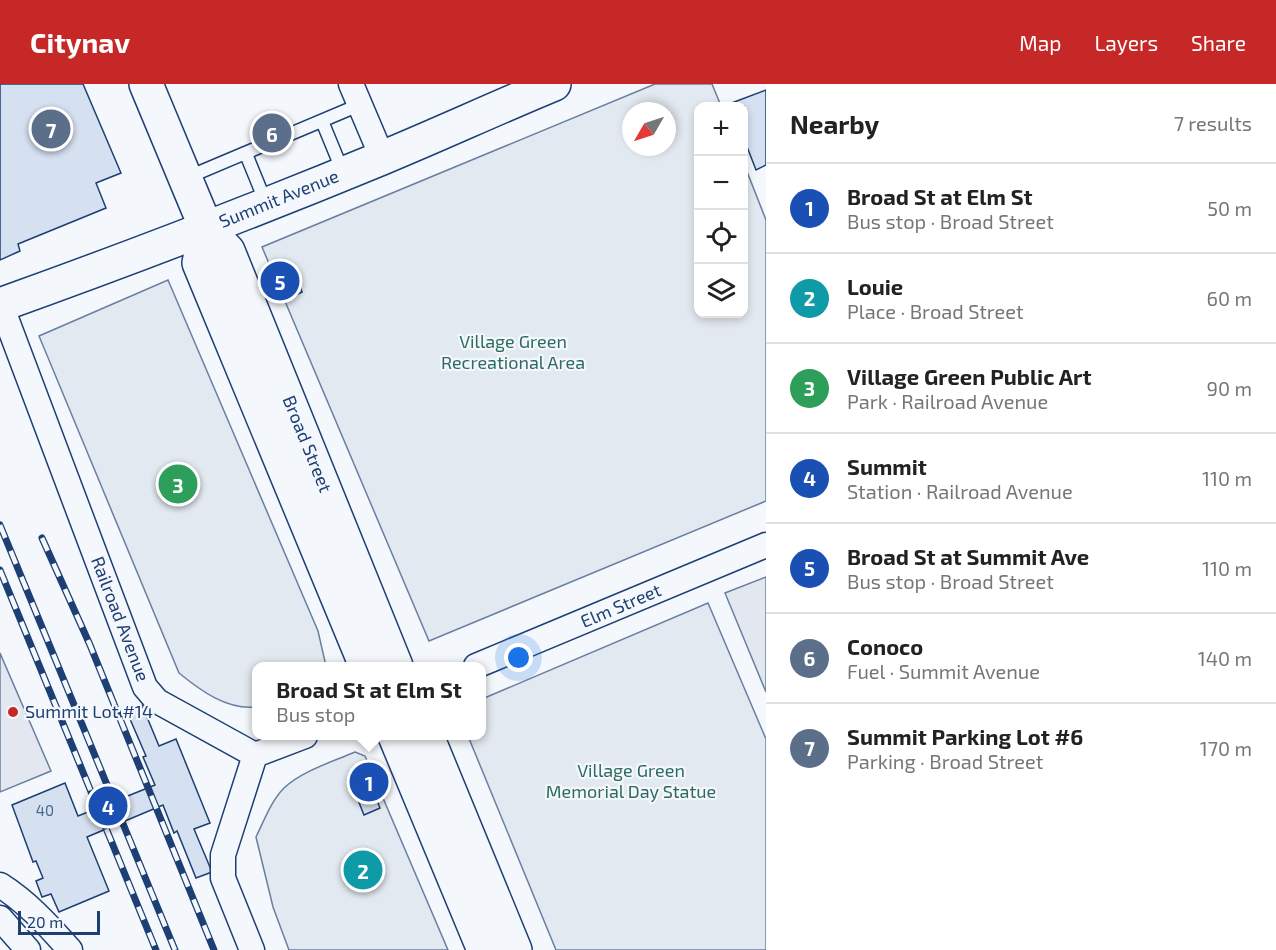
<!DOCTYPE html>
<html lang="en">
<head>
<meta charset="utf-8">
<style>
	body { margin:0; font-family:"Exo 2",sans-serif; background:#f6f6f6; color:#222 }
	.controls { position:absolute; right:18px; top:18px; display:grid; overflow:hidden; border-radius:12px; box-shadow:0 3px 9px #0003 }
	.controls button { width:54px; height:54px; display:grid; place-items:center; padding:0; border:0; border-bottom:2px solid #e0e0e0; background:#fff; color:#222; font:30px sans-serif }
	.compass { position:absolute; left:622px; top:18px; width:54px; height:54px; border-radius:50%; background:#fff; box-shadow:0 3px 9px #0003; rotate:231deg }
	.scale { position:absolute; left:18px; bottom:15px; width:82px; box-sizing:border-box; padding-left:6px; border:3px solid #1d3f73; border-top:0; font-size:16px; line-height:21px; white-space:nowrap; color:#1d3f73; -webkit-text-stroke:4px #f4f7fb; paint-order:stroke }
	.you { position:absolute; left:519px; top:574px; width:21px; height:21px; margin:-15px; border:4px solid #fff; border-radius:50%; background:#1a73e8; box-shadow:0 0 0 9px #1a73e833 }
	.badge { display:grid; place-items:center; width:39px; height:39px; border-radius:50%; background:#c62828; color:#fff; font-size:20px; font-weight:700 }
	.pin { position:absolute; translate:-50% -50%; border:3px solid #fff; box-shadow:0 2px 6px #0006 }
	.popup { position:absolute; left:252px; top:578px; width:234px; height:78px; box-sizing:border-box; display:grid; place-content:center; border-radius:12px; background:#fff; filter:drop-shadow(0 2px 4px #0005); font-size:20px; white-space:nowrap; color:#767676 }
	.popup b { font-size:22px; color:#222 }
	.popup::after { content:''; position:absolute; left:50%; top:100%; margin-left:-12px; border:12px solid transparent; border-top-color:#fff }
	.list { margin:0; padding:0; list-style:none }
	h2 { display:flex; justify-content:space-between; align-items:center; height:78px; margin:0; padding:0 24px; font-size:26px }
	h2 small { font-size:20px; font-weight:400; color:#767676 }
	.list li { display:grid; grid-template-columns:39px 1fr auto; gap:18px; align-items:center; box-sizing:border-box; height:90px; padding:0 24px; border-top:2px solid #e0e0e0 }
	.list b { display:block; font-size:22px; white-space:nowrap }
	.list p { margin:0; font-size:20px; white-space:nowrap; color:#767676 }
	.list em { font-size:20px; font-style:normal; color:#767676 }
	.icon { flex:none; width:33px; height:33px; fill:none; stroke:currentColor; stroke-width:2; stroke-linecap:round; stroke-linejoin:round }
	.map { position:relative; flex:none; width:766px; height:866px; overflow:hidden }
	header { display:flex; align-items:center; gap:36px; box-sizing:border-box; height:84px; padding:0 30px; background:#c62828; color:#fff }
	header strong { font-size:28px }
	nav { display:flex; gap:33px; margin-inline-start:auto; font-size:21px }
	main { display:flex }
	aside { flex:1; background:#fff }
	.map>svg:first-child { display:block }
	.green { fill:#e3e9f0; stroke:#687fa3; stroke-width:1.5; fill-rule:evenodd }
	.parking { fill:#e3e8f0; stroke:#687fa3; stroke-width:1.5 }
	.building { fill:#d5e0f0; stroke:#1d3f73; stroke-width:1.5 }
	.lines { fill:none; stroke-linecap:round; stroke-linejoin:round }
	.lane-casing { stroke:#1d3f73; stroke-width:15 }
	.street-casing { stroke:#1d3f73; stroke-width:27 }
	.secondary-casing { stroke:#1d3f73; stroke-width:36 }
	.lane { stroke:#f4f7fb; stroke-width:12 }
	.street { stroke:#f4f7fb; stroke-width:24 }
	.secondary { stroke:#f4f7fb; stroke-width:33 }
	.rail-casing { stroke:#1d3f73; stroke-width:7 }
	.rail { stroke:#f4f7fb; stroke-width:4.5; stroke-dasharray:14; stroke-linecap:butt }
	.poi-dot { fill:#c62828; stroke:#f4f7fb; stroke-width:2 }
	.labels { text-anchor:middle; stroke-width:4.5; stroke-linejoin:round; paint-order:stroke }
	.number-label { font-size:15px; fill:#4b6792 }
	.street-label { font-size:18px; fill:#1d3f73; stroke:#f4f7fb }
	.park-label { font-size:18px; fill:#2c6c60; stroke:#f4f7fb }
	.poi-label { font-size:18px; fill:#1d3f73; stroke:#f4f7fb; text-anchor:start }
</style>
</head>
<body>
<header>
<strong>Citynav</strong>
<nav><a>Map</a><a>Layers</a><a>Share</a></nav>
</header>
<main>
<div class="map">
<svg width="766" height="866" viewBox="0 0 766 866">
	<rect width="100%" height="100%" fill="#f4f7fb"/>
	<!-- green -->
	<path class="green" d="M655,0H712L721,22H698V230H744V80L766,136V417L429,557L262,163ZM631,27H667V63H631Z
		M168,196L318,547L326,582H256V623C227,626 201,607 179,589L39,252Z
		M708,519L766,655V866H556L468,652H482V615Z
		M355,668L365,672L448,866H289L273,823L256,753C264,737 271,717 284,704C302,687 332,678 355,668Z"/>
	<!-- parking -->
	<path class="parking" d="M766,493V608L725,509Z
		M0,569L51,687L0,708Z"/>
	<!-- building -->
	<path class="building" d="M0,0H83L121,89L96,99L106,124L18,160L20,167L0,176Z
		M766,6V81L756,86L744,55V22H730L729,20Z
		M295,190L302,208L289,214L281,196Z
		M142,621L159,662L176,655L210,739L194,745L212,788L196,794L177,747L174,749L163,721L87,753L109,807L59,828L51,810L42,813L36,797L43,794L36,777L33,778L12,721L65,699L78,732L155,701L143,673L146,672L127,628Z
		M370,699L380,724L364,731L354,706Z"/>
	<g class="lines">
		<defs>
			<path id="lane" d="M322,37L343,88
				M246,70L266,119
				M186,94L359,21"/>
			<path id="street" d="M351,0L382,73
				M1,221L145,603L157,617L255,671
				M476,582L766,461
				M255,671L305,652
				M0,801C27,818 49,842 70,866
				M0,834L28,866
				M252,866L223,794V771L255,671"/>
			<path id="secondary" d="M146,0L206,144L228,167L396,582
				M206,144L199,179L366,582
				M0,221C128,175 256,126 382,74C440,50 496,24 554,0
				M395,652L484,866
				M427,652L515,866"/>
		</defs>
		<!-- lane casing -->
		<use href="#lane" class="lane-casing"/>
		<!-- street casing -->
		<use href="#street" class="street-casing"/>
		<!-- secondary casing -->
		<use href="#secondary" class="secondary-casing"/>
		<!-- lane -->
		<use href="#lane" class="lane"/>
		<!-- street -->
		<use href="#street" class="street"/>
		<!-- secondary -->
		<use href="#secondary" class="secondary"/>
		<defs>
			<path id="rail" d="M0,441L175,866
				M42,454L90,561L214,866
				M0,486L156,866"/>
		</defs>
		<!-- rail casing -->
		<use href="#rail" class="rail-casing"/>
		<!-- rail -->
		<use href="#rail" class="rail"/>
	</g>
	<!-- markers -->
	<circle class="poi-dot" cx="13" cy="628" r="6"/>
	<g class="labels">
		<!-- number labels -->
		<g class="number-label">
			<text x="45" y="732">40</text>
		</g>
		<!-- street labels -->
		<g class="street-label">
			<text transform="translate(279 115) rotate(-22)" y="6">Summit Avenue</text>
			<text transform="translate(307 360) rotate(68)" y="6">Broad Street</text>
			<text transform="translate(621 522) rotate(-23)" y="6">Elm Street</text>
			<text transform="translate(120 535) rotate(69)" y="6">Railroad Avenue</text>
		</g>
		<!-- park labels -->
		<g class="park-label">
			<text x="513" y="264">Village Green<tspan x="513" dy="21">Recreational Area</tspan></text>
			<text x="631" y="693">Village Green<tspan x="631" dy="21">Memorial Day Statue</tspan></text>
		</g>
		<!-- poi labels -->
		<g class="poi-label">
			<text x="25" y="634">Summit Lot #14</text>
		</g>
	</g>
</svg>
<div class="controls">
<button>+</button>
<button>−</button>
<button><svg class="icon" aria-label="locate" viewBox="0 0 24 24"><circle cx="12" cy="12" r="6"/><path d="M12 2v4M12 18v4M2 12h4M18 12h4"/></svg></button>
<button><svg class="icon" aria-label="layers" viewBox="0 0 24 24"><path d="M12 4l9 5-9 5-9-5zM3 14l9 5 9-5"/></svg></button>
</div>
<svg class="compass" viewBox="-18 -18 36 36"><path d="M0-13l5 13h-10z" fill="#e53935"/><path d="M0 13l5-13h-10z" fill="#767676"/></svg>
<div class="scale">20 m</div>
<div class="you"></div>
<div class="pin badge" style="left:369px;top:698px;background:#1a4fb4">1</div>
<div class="popup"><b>Broad St at Elm St</b>Bus stop</div>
<div class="pin badge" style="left:363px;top:786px;background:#0f9aa8">2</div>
<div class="pin badge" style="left:178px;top:400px;background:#2e9e5b">3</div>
<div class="pin badge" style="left:108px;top:722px;background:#1a4fb4">4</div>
<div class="pin badge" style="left:280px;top:197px;background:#1a4fb4">5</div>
<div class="pin badge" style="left:272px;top:49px;background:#5c6f8a">6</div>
<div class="pin badge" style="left:51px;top:45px;background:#5c6f8a">7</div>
</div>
<aside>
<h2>Nearby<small>7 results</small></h2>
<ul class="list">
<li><span class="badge" style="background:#1a4fb4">1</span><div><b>Broad St at Elm St</b><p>Bus stop · Broad Street</p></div><em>50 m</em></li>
<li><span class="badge" style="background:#0f9aa8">2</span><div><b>Louie</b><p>Place · Broad Street</p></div><em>60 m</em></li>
<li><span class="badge" style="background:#2e9e5b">3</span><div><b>Village Green Public Art</b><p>Park · Railroad Avenue</p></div><em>90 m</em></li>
<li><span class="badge" style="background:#1a4fb4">4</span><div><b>Summit</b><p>Station · Railroad Avenue</p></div><em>110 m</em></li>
<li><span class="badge" style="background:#1a4fb4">5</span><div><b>Broad St at Summit Ave</b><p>Bus stop · Broad Street</p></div><em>110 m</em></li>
<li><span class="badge" style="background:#5c6f8a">6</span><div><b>Conoco</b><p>Fuel · Summit Avenue</p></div><em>140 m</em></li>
<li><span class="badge" style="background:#5c6f8a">7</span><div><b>Summit Parking Lot #6</b><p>Parking · Broad Street</p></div><em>170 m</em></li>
</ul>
</aside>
</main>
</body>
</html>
